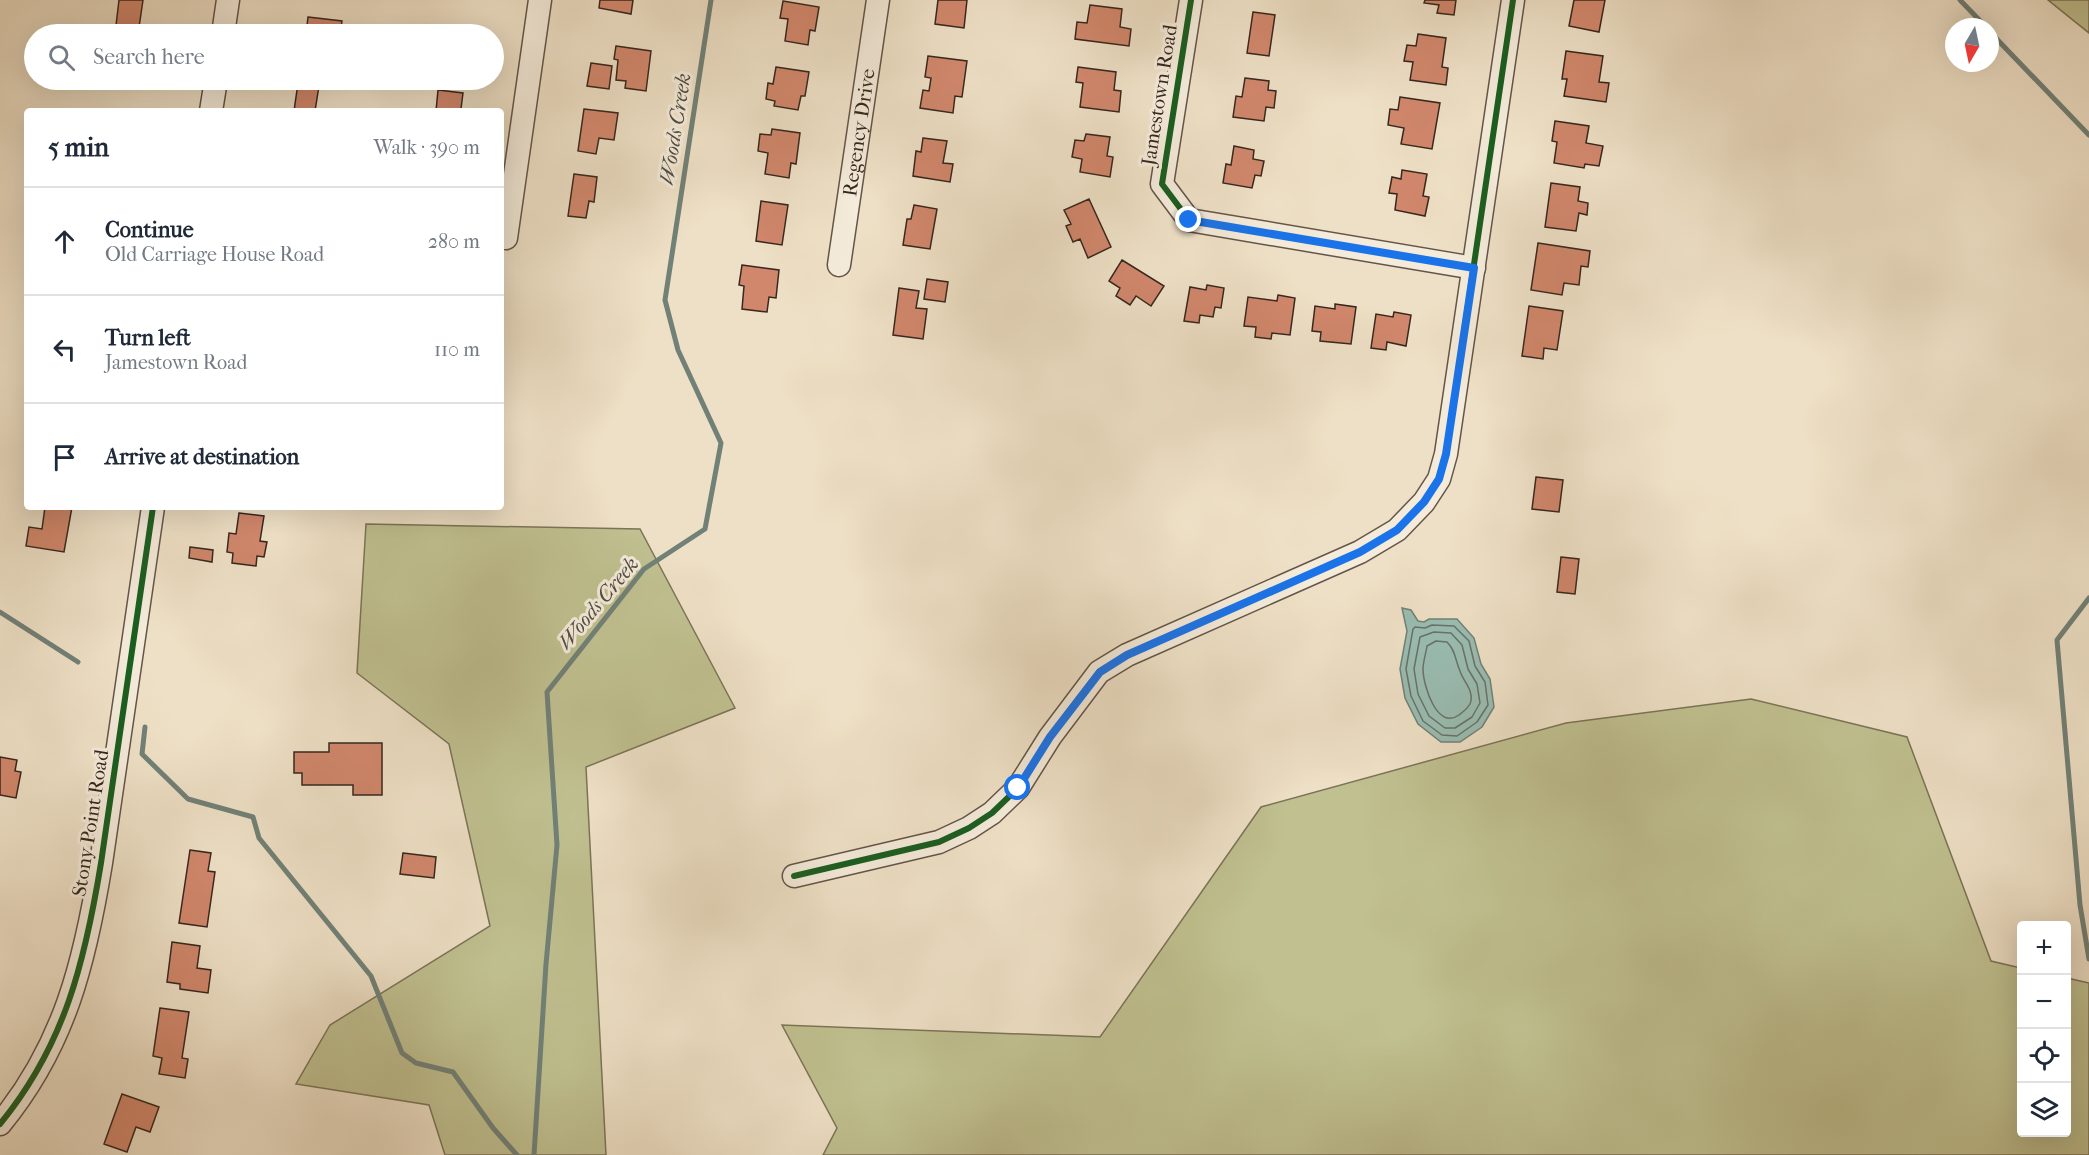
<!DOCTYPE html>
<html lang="en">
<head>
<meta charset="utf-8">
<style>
	body { margin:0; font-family:"IM FELL French Canon",serif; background:#f2f2f3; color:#1f2937 }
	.controls { position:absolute; right:18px; bottom:18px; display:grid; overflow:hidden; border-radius:6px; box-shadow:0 6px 24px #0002 }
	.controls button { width:54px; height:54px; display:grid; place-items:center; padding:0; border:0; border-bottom:2px solid #e0e1e3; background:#fff; color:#1f2937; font:30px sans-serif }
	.compass { position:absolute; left:1945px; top:18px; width:54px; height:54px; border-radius:50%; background:#fff; box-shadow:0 6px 24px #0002; rotate:189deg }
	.stop { position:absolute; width:18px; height:18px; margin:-14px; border:4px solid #1a73e8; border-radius:50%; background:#fff }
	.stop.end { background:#1a73e8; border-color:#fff; box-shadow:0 2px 6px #0008 }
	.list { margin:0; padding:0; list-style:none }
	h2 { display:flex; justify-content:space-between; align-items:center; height:78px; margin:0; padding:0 24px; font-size:26px }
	h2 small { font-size:20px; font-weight:400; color:#747a83 }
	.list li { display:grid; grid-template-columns:39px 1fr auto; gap:18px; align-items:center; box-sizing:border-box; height:108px; padding:0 24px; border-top:2px solid #e0e1e3 }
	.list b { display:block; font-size:22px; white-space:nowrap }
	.list p { margin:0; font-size:20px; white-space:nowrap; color:#747a83 }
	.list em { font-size:20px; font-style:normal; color:#747a83 }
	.icon { flex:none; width:33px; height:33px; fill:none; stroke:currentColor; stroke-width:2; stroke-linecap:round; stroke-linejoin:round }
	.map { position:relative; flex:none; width:2089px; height:1155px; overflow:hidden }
	.search { position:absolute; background:#fff; box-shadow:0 6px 24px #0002; left:24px; top:24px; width:480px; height:66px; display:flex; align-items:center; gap:15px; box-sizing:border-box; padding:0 21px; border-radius:33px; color:#747a83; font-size:22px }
	.panel { position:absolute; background:#fff; box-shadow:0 6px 24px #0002; left:24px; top:108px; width:480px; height:402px; border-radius:6px }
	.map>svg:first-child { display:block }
	.green { fill:#c0c090; stroke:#7b7458; stroke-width:1.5 }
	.water { fill:#99bdb2; stroke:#718177; stroke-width:1.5 }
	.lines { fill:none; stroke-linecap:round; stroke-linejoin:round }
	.shore { stroke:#687268; stroke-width:1.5 }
	.stream { stroke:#718177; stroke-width:5 }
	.building { fill:#d1876c; stroke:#36271f; stroke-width:1.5 }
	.minor-casing { stroke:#645549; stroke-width:25 }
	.minor { stroke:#f4ebda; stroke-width:22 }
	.cycleway-casing { stroke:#f4ebda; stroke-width:10 }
	.cycleway { stroke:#1b5e20; stroke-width:6 }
	.route { stroke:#1a73e8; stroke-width:8 }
	.labels { text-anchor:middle; stroke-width:6; stroke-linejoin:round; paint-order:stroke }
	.street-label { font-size:20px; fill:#36271f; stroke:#f4ebda }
	.water-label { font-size:21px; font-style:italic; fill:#4f4c44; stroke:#f4ebda }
</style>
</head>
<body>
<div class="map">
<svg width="2089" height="1155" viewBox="0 0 2089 1155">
	<rect width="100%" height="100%" fill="#eee0c6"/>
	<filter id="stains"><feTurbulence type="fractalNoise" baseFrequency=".00333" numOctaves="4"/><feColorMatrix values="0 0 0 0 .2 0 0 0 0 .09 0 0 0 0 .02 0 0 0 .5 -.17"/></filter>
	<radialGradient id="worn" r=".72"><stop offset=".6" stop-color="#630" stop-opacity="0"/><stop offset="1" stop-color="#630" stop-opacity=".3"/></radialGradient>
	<!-- green -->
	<path class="green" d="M2048,0H2089V33Z
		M366,524L640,529L735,708L586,767L606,1155H445L429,1105L296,1084L330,1025L490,926L449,744L357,673Z
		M1751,699L1907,737L1991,961L2021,968L2022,1132H2066L2067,978L2089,983V1155H823L837,1128L782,1025L1100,1037L1261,807L1566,723Z"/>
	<!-- water -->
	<path class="water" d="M1402,608L1411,610L1418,621L1424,622L1429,619H1457L1474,638L1481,664L1490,679L1494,707L1482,727L1460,742H1441L1418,724L1405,698L1400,669L1407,631Z"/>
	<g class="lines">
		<!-- shore -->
		<path class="shore" d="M1432,625L1454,626L1469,641L1475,666L1485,682L1488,705L1477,722L1457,736L1442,735L1423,721L1411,696L1406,669L1413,629L1415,627L1425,628Z
			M1434,632L1451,633L1462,645L1468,669L1477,684L1480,703L1472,717L1455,728H1445L1429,716L1418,694L1414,669L1420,637Z
			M1436,641L1447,642C1456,651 1455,660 1460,671C1463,681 1473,689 1471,701C1470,707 1463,712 1459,715C1437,731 1423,685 1423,669C1423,662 1426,653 1427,646Z"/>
		<!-- stream -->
		<path class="stream" d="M1960,0L1986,27
			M1990,32L2089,135
			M2089,598L2057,640L2080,905L2089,959
			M0,612L78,662
			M145,727L142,754L188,799L253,817L259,838L371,976L402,1053L416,1063L453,1072L493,1128L517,1155
			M534,1155L546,964L557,845L547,692L644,569L705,529L721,443L678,350L665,300L711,0"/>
	</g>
	<!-- building -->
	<path class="building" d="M119,0H143L138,34H115Z
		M600,0H633L631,14L599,8Z
		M938,0H967L964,28L935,24Z
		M1425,0H1456L1454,15L1437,13L1439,5L1424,3Z
		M1574,0H1605L1599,32L1569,26Z
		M783,1L819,7L815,31L810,30L808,45L785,41L788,19L780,18Z
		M1090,5L1122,9L1120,27L1131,29L1129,46L1075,39L1077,22L1087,23Z
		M1253,12L1275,15L1269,56L1247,53Z
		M308,17L342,21L340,34H306Z
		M459,25L481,28L480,34H458Z
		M1418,34L1446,38L1442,67L1448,68L1446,85L1410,80L1413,62L1404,61L1407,45L1416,46Z
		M616,46L651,51L646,91L625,88L626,81L616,80L618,60L614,59Z
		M1566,51L1603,56L1599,82L1609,83L1606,102L1564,96L1567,79H1562Z
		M928,56L967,61L962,97L955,96L953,113L920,108L923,90L929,91L931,78L925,77Z
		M591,63L612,66L609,89L587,86Z
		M776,67L809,72L805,96H801L798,110L774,106L775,101L766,99L768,83L773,84Z
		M1078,67L1116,72L1114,90L1121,91L1119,112L1080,107L1083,83L1076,82Z
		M1245,78L1269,81L1268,90L1276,91L1274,108L1266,107L1264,121L1233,117L1236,96L1242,97Z
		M298,83L319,86L315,111H294Z
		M438,90L463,93L461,109L469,111H436Z
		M1400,97L1440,103L1432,149L1401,144L1404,128L1388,125L1390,109L1398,110Z
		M584,109L618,113L614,140L599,138L596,154L578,151Z
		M1555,121L1589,126L1586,143L1603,146L1599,166L1585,164L1584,168L1554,163L1557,142L1552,141Z
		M772,129L800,133L796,164L791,163L789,178L765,174L768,153L758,151L760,134L771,135Z
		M1086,134L1110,137L1107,156L1113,157L1110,177L1080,172L1082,159L1072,157L1075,140L1084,141Z
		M923,138L947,141L943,163L953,164L950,182L913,176L916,151L921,152Z
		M1234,146L1254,150L1253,159L1264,161L1261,176L1255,175L1252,188L1223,183L1226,164L1231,165Z
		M1402,170L1427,174L1423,196L1429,197L1425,216L1395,210L1397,194L1389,193L1392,177L1401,179Z
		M574,174L597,177L594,202L589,201L586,218L568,216Z
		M1551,183L1580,187L1578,201L1588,203L1587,215L1579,213L1576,231L1545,227Z
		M1089,199L1111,247L1088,258L1080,239L1073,242L1066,226L1071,224L1064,210Z
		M761,201L788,205L782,245L756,241Z
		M914,205L937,209L930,249L903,245L907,219H911Z
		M1538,243L1590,251L1588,267L1581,266L1579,285L1564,283L1562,295L1531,290Z
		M1122,260L1164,286L1151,306L1136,296L1130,305L1116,296L1120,288L1109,281Z
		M742,265L779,270L776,298L769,297L767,312L742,309L744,286L739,285Z
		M927,279L948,282L945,302L924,299Z
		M1207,285L1224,288L1221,308L1215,307L1213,317L1200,315L1199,323L1184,321L1190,287L1206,290Z
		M899,288L919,291L916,308L927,309L923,339L893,335Z
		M1278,295L1295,298L1290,335L1272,333L1271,339L1255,337L1256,327L1244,326L1248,297L1277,301Z
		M1335,304L1356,307L1351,344L1320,341L1321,332L1312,331L1315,306L1335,309Z
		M1529,306L1563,311L1557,350L1544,348L1543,359L1522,356Z
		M1394,312L1411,315L1406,346L1387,342L1386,350L1371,348L1376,314L1393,317Z
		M1536,477L1563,480L1559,512L1532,509Z
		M45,507H72L64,552L26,546L29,527L42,529Z
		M239,513L264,516L260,541L267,542L264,557L257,556L256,566L232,563L233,553L227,552L229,533L236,534Z
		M190,547L213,550L212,562L189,558Z
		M1561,557L1579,559L1575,594L1557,592Z
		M329,743H382V795H353V785H302V773H294V752H329Z
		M0,757L17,760L15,771L21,772L16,798L0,795Z
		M190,850L211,853L208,871L215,872L207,927L179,923Z
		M403,853L436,857L434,878L400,874Z
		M172,942L200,946L197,968L211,970L208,993L180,989V984L167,982Z
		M160,1008L189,1012L182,1058L188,1059L185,1078L159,1074L162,1058L153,1056Z
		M122,1094L159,1107L150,1132L136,1127L127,1152L104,1144Z"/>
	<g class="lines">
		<defs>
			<g id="minor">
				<path d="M1191,0L1162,184L1189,220L1474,268"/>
				<path d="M223,34L228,0"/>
				<path d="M211,111L216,80"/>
				<path d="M506,238L540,0"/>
				<path id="s1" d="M839,265L878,0"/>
				<path d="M794,876L939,842L969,828L992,813L1018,788L1050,737L1099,672L1127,655L1360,552L1397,530L1424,502L1439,479L1446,454L1513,0"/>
				<path d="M0,1124C65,1045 85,961 101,863L153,507"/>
			</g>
		</defs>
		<!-- minor casing -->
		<use href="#minor" class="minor-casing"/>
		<!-- minor -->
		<use href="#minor" class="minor"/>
		<defs>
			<path id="cycleway" d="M1191,0L1162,184L1189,220L1474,268
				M794,876L939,842L969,828L992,813L1018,788L1050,737L1099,672L1127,655L1360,552L1397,530L1424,502L1439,479L1446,454L1513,0
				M0,1124C65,1045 85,961 101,863L153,507"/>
		</defs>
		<!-- cycleway casing -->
		<use href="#cycleway" class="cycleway-casing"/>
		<!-- cycleway -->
		<use href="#cycleway" class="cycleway"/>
	</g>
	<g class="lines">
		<!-- route -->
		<path class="route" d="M1018,788L1050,737L1100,672L1127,655L1360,552L1397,530L1424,502L1439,479L1446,454L1474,268L1189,220"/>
	</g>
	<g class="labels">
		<!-- street labels -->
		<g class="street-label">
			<text transform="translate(1159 95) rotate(-81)" y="7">Jamestown Road</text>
			<text dy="7" stroke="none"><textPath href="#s1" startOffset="134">Regency Drive</textPath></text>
			<text transform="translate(90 823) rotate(-81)" y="7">Stony Point Road</text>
		</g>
		<!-- water labels -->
		<g class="water-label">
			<text transform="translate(675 129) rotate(-81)" y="7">Woods Creek</text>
			<text transform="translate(598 603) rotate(-50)" y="7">Woods Creek</text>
		</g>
	</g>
	<rect width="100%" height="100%" filter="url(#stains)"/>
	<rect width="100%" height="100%" fill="url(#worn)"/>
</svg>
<div class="controls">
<button>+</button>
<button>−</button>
<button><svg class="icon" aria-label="locate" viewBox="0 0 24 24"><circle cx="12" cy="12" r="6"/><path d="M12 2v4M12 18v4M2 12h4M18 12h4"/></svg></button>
<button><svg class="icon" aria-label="layers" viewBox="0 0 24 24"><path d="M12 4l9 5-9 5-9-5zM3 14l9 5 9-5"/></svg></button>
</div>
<svg class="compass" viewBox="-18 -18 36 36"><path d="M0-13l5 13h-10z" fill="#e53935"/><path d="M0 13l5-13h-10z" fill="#747a83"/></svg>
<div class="stop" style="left:1018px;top:788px"></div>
<div class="stop end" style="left:1189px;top:220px"></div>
<div class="search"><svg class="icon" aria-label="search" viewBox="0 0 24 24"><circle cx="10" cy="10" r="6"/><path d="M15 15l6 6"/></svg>Search here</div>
<section class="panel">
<h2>5 min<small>Walk · 390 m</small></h2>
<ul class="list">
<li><svg class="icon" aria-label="ahead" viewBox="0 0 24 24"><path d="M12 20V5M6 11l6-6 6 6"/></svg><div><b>Continue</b><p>Old Carriage House Road</p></div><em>280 m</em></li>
<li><svg class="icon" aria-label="left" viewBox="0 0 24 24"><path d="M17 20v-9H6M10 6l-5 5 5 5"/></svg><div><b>Turn left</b><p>Jamestown Road</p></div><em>110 m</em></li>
<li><svg class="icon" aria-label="arrive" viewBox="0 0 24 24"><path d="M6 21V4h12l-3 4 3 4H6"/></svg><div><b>Arrive at destination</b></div></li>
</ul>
</section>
</div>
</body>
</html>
